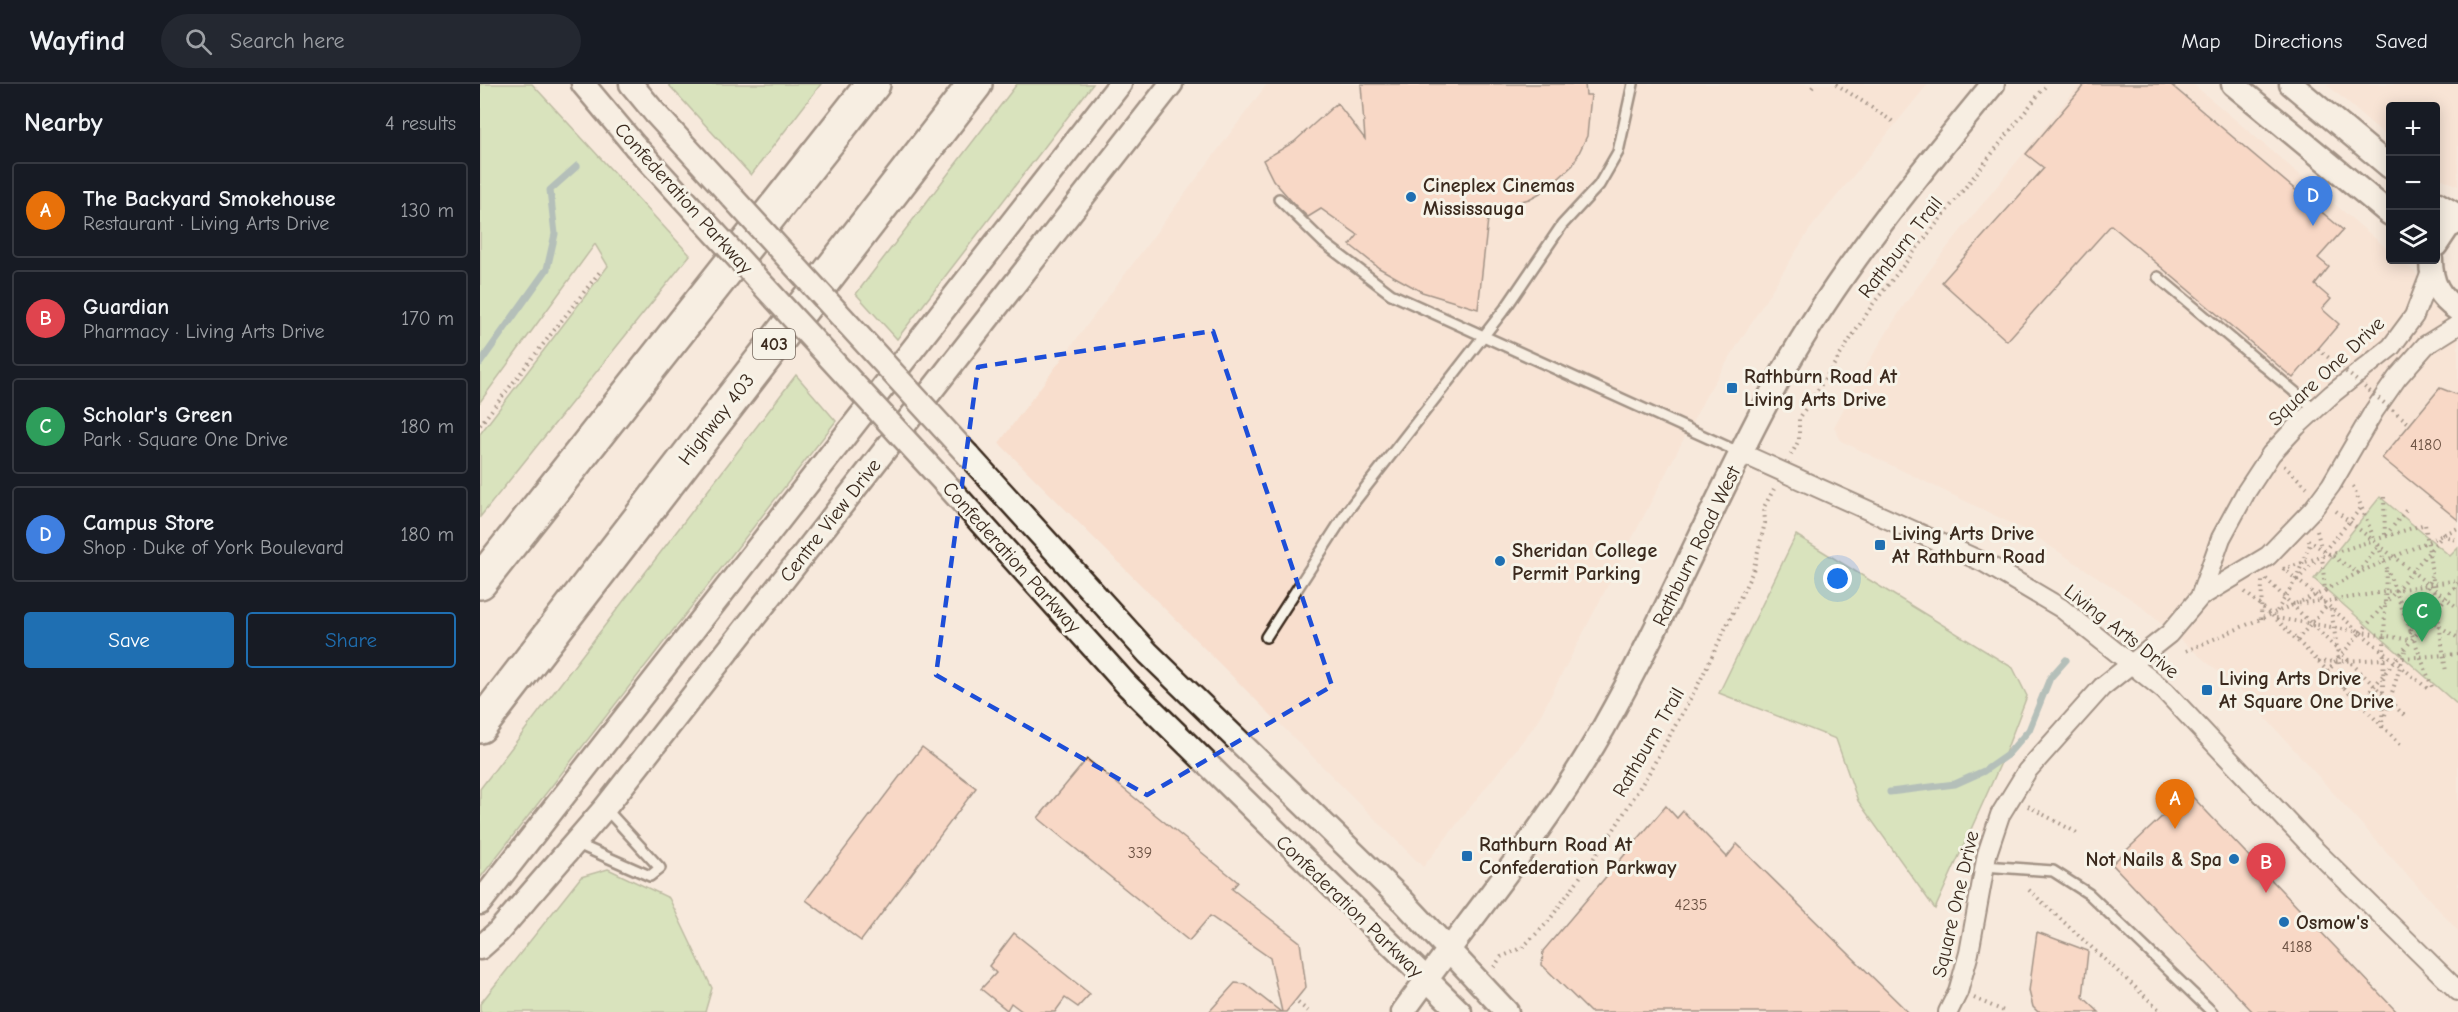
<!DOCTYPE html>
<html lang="en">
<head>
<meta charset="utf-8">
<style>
	body { margin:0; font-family:"Comic Neue",sans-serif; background:#242831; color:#f1f3f6 }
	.controls { position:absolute; right:18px; top:18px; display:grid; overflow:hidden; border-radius:6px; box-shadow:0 3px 15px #0003 }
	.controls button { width:54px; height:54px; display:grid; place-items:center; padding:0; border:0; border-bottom:2px solid #363941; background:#171b24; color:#f1f3f6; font:30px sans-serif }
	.you { position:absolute; left:1358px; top:495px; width:21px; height:21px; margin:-15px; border:4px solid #fff; border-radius:50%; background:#1a73e8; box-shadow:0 0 0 9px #1a73e833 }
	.badge { display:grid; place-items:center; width:39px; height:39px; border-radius:50%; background:#1f6fb2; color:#fff; font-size:20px; font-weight:700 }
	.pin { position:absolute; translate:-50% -50px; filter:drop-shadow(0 2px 3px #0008) }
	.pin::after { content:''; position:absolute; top:32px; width:21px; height:18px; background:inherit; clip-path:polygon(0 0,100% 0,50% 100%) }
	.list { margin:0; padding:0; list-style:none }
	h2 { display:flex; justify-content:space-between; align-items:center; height:78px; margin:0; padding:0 24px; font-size:26px }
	h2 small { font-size:20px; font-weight:400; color:#9ea1a6 }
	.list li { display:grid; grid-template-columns:39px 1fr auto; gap:18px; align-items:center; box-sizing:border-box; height:96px; margin:0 12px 12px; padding:0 12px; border:2px solid #363941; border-radius:6px }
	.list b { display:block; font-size:22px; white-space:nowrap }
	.list p { margin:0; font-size:20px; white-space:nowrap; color:#9ea1a6 }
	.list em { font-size:20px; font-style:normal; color:#9ea1a6 }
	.actions { display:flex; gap:12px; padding:18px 24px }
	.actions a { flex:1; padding:14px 0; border:2px solid #1f6fb2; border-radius:6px; text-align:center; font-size:21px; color:#1f6fb2 }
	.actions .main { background:#1f6fb2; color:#fff }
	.icon { flex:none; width:33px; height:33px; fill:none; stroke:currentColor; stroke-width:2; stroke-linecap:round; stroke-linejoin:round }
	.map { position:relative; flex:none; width:1978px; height:928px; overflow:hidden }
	header { display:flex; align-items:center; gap:36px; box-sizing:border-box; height:84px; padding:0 30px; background:#171b24; border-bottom:2px solid #363941 }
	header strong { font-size:28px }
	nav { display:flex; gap:33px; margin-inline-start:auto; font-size:21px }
	.search { width:420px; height:54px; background:#242831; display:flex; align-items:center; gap:15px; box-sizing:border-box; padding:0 21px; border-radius:33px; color:#9ea1a6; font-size:22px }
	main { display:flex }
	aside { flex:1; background:#171b24 }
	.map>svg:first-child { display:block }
	.built { fill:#f8decd }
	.green { fill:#b3dc98; stroke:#77835b; stroke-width:1.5 }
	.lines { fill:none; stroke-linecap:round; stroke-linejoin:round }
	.stream { stroke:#638c8e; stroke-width:7 }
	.building { fill:#f9c3ab; stroke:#3b2a1e; stroke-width:1.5 }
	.service-casing { stroke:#3b2a1e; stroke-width:14 }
	.minor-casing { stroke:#3b2a1e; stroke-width:22 }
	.tertiary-casing { stroke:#3b2a1e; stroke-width:27 }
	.motorway-casing { stroke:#3b2a1e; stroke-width:38 }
	.path { stroke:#3b2a1e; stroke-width:4; stroke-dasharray:1.5 4.5; stroke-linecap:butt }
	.service { stroke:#f7f3e8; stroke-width:9 }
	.minor { stroke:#f7f3e8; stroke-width:18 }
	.tertiary { stroke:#f7f3e8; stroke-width:22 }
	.motorway { stroke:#f7f3e8; stroke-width:33 }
	.tertiary-bridge-casing { stroke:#3b2a1e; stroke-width:27; stroke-linecap:butt }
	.path-bridge { stroke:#3b2a1e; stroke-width:4; stroke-dasharray:1.5 4.5; stroke-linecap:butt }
	.tertiary-bridge { stroke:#f7f3e8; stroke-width:22 }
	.marked { fill:none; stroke:#1d4ed8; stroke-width:4.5; stroke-dasharray:12 8; stroke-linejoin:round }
	.poi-dot { fill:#1f6fb2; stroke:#f7f3e8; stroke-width:2 }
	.labels { text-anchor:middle; stroke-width:6; stroke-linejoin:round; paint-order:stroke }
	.number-label { font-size:16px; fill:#6a5041 }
	.shield { fill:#f7f3e8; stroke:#73665b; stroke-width:1.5 }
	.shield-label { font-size:18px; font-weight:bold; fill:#3b2a1e }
	.poi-label { font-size:20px; font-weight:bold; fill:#3b2a1e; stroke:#f7f3e8; text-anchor:start }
	.street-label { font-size:20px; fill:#3b2a1e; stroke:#f7f3e8 }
</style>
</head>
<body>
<header>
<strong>Wayfind</strong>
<div class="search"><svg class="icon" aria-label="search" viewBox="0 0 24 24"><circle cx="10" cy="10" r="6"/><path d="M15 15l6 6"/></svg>Search here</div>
<nav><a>Map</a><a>Directions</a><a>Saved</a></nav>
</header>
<main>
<aside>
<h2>Nearby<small>4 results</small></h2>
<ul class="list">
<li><span class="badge" style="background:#e8710a">A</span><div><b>The Backyard Smokehouse</b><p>Restaurant · Living Arts Drive</p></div><em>130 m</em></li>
<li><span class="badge" style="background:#e0444e">B</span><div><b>Guardian</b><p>Pharmacy · Living Arts Drive</p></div><em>170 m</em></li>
<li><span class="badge" style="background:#2e9e5b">C</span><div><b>Scholar's Green</b><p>Park · Square One Drive</p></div><em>180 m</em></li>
<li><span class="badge" style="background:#3f7fe0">D</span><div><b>Campus Store</b><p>Shop · Duke of York Boulevard</p></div><em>180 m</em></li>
</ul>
<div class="actions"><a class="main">Save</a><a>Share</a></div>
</aside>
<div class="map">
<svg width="1978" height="928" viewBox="0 0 1978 928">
	<rect width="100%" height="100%" fill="#f7e9dc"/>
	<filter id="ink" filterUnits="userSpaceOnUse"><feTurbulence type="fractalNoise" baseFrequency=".0167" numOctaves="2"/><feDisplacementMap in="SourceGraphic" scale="12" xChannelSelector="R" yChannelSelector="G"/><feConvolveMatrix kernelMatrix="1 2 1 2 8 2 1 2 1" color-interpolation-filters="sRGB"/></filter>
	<g filter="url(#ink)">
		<!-- built -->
		<path class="built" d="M787,0H1448L1330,145L1227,310L1056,640L943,783L519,359Z
			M1600,0H1713L1910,167V176H1920L1935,188L1964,228L1978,237V847L1762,608L1657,519L1547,447L1361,357L1354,343L1386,282L1422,224L1461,171Z
			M1846,0H1978V102L1956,92V22H1910V55Z"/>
		<!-- green -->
		<path class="green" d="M0,0H52L210,171L0,433V350L128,182L115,160L0,318Z
			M188,0H341L271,91Z
			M537,0H613L417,255L376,210Z
			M316,291L356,337L0,794V705Z
			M1900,413L1970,472L1978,464V621L1834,495Z
			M1316,451L1533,584L1547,612L1524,672L1455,825L1378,717L1356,655L1239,609Z
			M128,785L189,814L232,904L225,928H0V920L101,793Z"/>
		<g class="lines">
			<!-- stream -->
			<path class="stream" d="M0,279L67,185L75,150L70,106L97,82
				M1410,708L1475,700L1504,687L1527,671L1549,646L1570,594L1586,576"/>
		</g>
		<!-- building -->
		<path class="building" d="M881,0H1105L1106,11H1111L1107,52L1093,81L1066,106L1049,115L1009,126L998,225L942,208L899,184L870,161L878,151L841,125L828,133L815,121L793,96L783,76L814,58L857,19L885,55Z
			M1605,0H1690L1863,146L1838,174L1849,183L1835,201L1851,215L1842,225L1859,240L1813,294L1631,141L1527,257L1462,198L1564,84L1546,70Z
			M1960,304L1978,311V436L1902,374Z
			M442,663L496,704L381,857L326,816Z
			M607,675L758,798L752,805L820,858L826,903L806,928H802L790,874L730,832L709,857L558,734Z
			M1708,708L1917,928H1773L1632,780Z
			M1186,722L1197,734L1203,727L1247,773L1257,760L1428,928H1110L1062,881L1063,867Z
			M1557,848L1608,867L1603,913L1619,928H1558L1553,923L1549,907Z
			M534,849L610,910L598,923L585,914L575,928H543L531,919L527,926L501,905L516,889L509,882Z
			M755,899L765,900L801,928H729Z"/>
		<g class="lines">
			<defs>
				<path id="service" d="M799,115L844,159L911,210L1261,369
					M1678,193L1835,325
					M786,553L868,426L1027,222L1082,141L1119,101L1138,68L1153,0
					M95,759L170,792L180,784L125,724
					M1504,782L1573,787L1609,810L1732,928"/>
				<path id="minor" d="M1261,369L1505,479L1581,524L1685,607L1829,760L1978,907
					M1720,513L1788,472L1833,425L1851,401L1894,327L1917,294L1946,261L1978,241
					M1468,928L1478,908L1489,869L1507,770L1520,731L1547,687L1622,603L1689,550L1720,513L1741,454L1766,408L1791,370L1817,342L1852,310L1911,263L1934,232L1951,188"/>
				<path id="tertiary" d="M103,0L155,62
					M151,0L175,29
					M1753,0L1910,130
					M1811,0L1910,83
					M1956,119L1978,132
					M1956,161L1968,143L1978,138
					M1951,176C1951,199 1959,213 1978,226
					M488,371L668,569L923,817L1027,928
					M464,398L647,601L980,928
					M0,819L640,0
					M0,864L18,848L125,724L691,0
					M923,928C990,834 1067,744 1124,643C1189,527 1239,403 1304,286C1361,184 1439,90 1513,0"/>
				<path id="motorway" d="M0,498L393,0
					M0,642L495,0"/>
			</defs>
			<!-- service casing -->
			<use href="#service" class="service-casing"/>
			<!-- minor casing -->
			<use href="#minor" class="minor-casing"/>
			<!-- tertiary casing -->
			<use href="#tertiary" class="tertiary-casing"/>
			<!-- motorway casing -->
			<use href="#motorway" class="motorway-casing"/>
			<!-- path -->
			<path class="path" d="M1356,0L1415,39
				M1332,4L1335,0
				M0,341L122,185
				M1311,371L1319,356V335L1393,220L1567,0
				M1804,382L1827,403
				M1873,402L1895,457
				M1904,413L1905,452
				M1856,427L1978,524
				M1837,447L1841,463
				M1906,451L1927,425
				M1828,456L1878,489L1898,462
				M1898,461L1952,603
				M1844,467L1881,424
				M1803,484L1948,605
				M1803,485L1945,440L1966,588
				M1786,495L1927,634
				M1817,496L1838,474
				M1845,506L1878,489L1978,444
				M1765,508L1795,534L1922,662
				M1919,517L1978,554
				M1843,518L1978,496
				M1813,520L1842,517
				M1851,525L1863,604
				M1797,527L1816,495L1831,458
				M1796,534L1931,556
				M1781,535L1782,497
				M1881,548L1963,451L1978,457
				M1930,549L1952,492
				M1817,556L1847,521
				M1706,567L1845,507L1842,472
				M1923,574L1978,570
				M1838,578L1906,575
				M1847,588L1880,549
				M1879,621L1978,499
				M1905,631L1925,567
				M1902,644L1906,482
				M1548,722L1599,750
				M1549,806L1682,928
				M1014,883L1021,873L1042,864L1068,838L1133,747L1170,687L1220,597L1273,487L1285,439L1284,423L1294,405
				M1494,914L1526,928
				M818,919L828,927"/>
			<!-- service -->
			<use href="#service" class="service"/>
			<!-- minor -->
			<use href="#minor" class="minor"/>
			<!-- tertiary -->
			<use href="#tertiary" class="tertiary"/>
			<!-- motorway -->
			<use href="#motorway" class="motorway"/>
			<defs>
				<path id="tertiary-bridge" d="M175,29L488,371
					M155,62L464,398"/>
			</defs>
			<!-- tertiary-bridge casing -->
			<use href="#tertiary-bridge" class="tertiary-bridge-casing"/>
			<!-- path-bridge -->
			<path class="path-bridge" d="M1838,265L1931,341"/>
			<!-- tertiary-bridge -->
			<use href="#tertiary-bridge" class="tertiary-bridge"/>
		</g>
	</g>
	<!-- marked area -->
	<path d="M0 0H1978V928H0ZM733,247L852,602L667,711L456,591L498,283Z" fill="#f7e9dc" fill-opacity=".55" fill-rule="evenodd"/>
	<path class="marked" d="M733,247L852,602L667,711L456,591L498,283Z"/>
	<!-- markers -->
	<g class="poi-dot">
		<circle cx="931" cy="113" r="6"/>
		<rect x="1246" y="298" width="12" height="12" rx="3"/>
		<rect x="1394" y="455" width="12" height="12" rx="3"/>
		<circle cx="1020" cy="477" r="6"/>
		<rect x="1721" y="600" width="12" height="12" rx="3"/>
		<rect x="981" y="766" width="12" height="12" rx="3"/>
		<circle cx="1754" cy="775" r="6"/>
		<circle cx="1804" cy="838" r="6"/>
	</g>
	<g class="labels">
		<!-- number labels -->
		<g class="number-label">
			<text x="1946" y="366">4180</text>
			<text x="660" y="774">339</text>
			<text x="1211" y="826">4235</text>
			<text x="1817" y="868">4188</text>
		</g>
		<!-- shield labels -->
		<rect class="shield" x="273" y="245" width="42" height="30" rx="4.5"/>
		<g class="shield-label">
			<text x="294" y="266">403</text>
		</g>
		<!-- poi labels -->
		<g class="poi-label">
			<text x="943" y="108">Cineplex Cinemas<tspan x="943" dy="23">Mississauga</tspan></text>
			<text x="1264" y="299">Rathburn Road At<tspan x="1264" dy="23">Living Arts Drive</tspan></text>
			<text x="1412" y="456">Living Arts Drive<tspan x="1412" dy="23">At Rathburn Road</tspan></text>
			<text x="1032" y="473">Sheridan College<tspan x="1032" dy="23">Permit Parking</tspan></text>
			<text x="1739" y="601">Living Arts Drive<tspan x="1739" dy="23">At Square One Drive</tspan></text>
			<text x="999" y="767">Rathburn Road At<tspan x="999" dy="23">Confederation Parkway</tspan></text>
			<text x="1742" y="782" text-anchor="end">Not Nails &amp; Spa</text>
			<text x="1816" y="845">Osmow's</text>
		</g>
		<!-- street labels -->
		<g class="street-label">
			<text transform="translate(204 114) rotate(48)" y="7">Confederation Parkway</text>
			<text transform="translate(1420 163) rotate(-52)" y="7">Rathburn Trail</text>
			<text transform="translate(1846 287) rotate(-43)" y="7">Square One Drive</text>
			<text transform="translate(236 335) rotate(-52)" y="7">Highway 403</text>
			<text transform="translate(350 436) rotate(-52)" y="7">Centre View Drive</text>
			<text transform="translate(1216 462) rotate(-64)" y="7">Rathburn Road West</text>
			<text transform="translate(532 473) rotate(48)" y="7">Confederation Parkway</text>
			<text transform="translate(1642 547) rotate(38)" y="7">Living Arts Drive</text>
			<text transform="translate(1168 658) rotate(-60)" y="7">Rathburn Trail</text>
			<text transform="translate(1475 820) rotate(-77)" y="7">Square One Drive</text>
			<text transform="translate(870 822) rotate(44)" y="7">Confederation Parkway</text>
		</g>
	</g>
</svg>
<div class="controls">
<button>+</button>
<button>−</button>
<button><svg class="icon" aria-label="layers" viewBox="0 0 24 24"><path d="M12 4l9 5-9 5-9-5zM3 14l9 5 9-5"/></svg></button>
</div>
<div class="you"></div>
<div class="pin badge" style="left:1695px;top:745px;background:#e8710a">A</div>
<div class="pin badge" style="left:1786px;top:809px;background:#e0444e">B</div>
<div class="pin badge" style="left:1942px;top:558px;background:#2e9e5b">C</div>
<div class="pin badge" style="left:1833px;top:142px;background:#3f7fe0">D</div>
</div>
</main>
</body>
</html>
